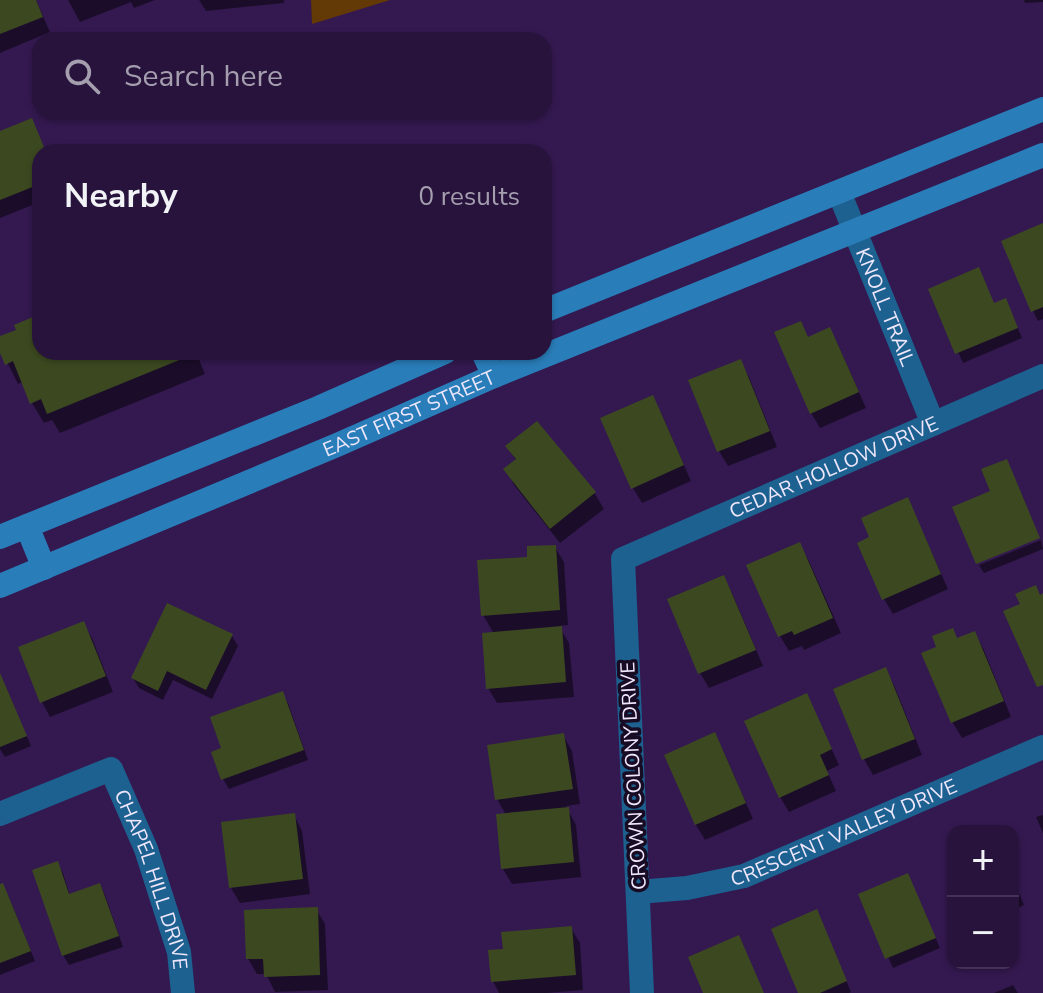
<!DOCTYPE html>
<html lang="en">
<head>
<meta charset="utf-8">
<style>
	body { margin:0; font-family:"Nunito Sans",sans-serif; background:#2f1c43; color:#f1f3f6 }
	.controls { position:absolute; right:24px; bottom:24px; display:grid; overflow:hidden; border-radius:16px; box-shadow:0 2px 6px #0004 }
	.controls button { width:72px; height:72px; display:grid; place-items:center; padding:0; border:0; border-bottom:2px solid #433256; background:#27133c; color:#f1f3f6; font:40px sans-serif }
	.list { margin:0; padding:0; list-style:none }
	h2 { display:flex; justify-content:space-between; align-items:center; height:104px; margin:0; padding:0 32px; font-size:34px }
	h2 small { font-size:26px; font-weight:400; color:#a49eaf }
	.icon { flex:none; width:44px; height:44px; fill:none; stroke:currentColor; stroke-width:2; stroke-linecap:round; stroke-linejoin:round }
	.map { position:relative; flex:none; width:1043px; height:993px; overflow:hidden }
	.search { position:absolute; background:#27133c; box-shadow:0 2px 6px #0004; left:32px; top:32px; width:520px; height:88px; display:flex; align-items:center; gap:20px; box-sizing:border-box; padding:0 28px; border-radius:24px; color:#a49eaf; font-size:30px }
	.panel { position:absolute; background:#27133c; box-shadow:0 2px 6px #0004; left:32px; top:144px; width:520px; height:216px; border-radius:24px }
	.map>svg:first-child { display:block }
	.green { fill:#633905 }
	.shadow { fill:#0007 }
	.building { fill:#3c4920 }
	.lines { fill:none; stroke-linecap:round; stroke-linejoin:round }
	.street { stroke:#1d6190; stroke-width:24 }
	.secondary { stroke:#297eba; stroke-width:24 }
	.labels { text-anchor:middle; stroke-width:7; stroke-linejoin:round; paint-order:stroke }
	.street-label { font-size:20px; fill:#efe7fc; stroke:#170c24 }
</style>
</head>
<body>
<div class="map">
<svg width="1043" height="993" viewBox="0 0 1043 993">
	<rect width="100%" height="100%" fill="#341950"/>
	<!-- green -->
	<path class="green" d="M311,0H390L312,24Z"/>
	<!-- shadow -->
	<path class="shadow" d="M0,0H36L50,32L0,53Z
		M68,0H155L134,8L131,2L80,22Z
		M199,0H284V3L206,11Z
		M1024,0H1043V2L1025,3Z
		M31,121L46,152H40V202L0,218V133Z
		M1043,225V319L1038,321L1033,311Z
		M930,290L995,305L1010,310L1022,338L963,363Z
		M40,317V352H196L205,374L60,433L52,420L44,423L32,403L23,382L18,384L0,348V339L18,331Z
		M830,330L838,345L866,408L820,428L811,413L809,339Z
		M740,362L749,377L777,447L728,466L719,451Z
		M652,398L661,413L691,481L642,503L633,488Z
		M536,424L595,494L604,509L560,543L514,485L506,469L516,461L508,446Z
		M915,515L948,589L893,614L884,599Z
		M1041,540L1043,549L984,573L979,565Z
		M799,544L808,559L841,633L804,650L802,646L789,651L780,636Z
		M555,547L564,562L568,625L559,626L569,643L574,697L497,703L488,688L494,634L483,615L530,559Z
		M724,578L732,593L763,666L709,688L700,673Z
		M83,623L92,638L113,692L50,717L42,702Z
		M974,633L983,648L1011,717L962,738L953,723L924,654Z
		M232,636L238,646L212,699L173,680L163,700L139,688L133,678Z
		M885,670L894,685L922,755L873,775L864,759L836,690Z
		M0,675L31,746L5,757L0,749Z
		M282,693L288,703L308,760L229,789L223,779L224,749Z
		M814,711L839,765L827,771L836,791L789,812L780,797Z
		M563,735L572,751L580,804L566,806L576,825L581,877L512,884L503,869L506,815L497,799Z
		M714,735L723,750L753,819L705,840L696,825L666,756Z
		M294,815L302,831L310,894L240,903L231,888Z
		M1043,815V833L1036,817Z
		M57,863L63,873L70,896L100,885L105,895L123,947L69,965L63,955Z
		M908,875L940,948L893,968L860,895Z
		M1013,879L1024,905L1013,910Z
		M0,887L8,895L35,961L0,975Z
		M316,909L325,924L328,990L275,992L266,974H257L248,959Z
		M822,922L851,992L849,993H800Z
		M571,928L580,943L583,990L547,993H499L493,981Z
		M1013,985L1018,993H994Z"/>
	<!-- building -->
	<path class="building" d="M0,0H36L43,17L0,34Z
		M32,118L46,152H40V184L0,200V131Z
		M1043,223V307L1031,312L1001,241Z
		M979,267L994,303L1006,298L1018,328L955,354L928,289Z
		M40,314V352H199L47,414L41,399L30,404L13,361L5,365L0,353V336L16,330L14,325Z
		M801,321L808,337L830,327L859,392L810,414L774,332Z
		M741,359L770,431L717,452L688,380Z
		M653,395L684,465L631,489L600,418Z
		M537,421L596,492L550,529L503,469L516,459L505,446Z
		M1007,459L1040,538L976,564L952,507L990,491L981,469Z
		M908,497L941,574L882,600L857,543L869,537L861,518Z
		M800,542L833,618L794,635L792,631L778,637L746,565Z
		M556,545L560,610L481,616L477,560L527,557V546Z
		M724,575L756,650L698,674L667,599Z
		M1036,585L1040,595L1043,593V685L1037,687L1003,611L1020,604L1015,594Z
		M167,603L233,634L206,690L167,671L158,691L131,678Z
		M84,621L106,676L40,703L18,647Z
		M562,626L566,682L486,689L482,633Z
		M953,628L957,638L975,631L1004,701L951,723L921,653L936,647L932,636Z
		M886,667L915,739L862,760L833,689Z
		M0,673L27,736L0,747Z
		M283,691L304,750L221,780L211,752L221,748L210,717Z
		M807,693L832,749L820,755L829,775L779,798L744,721Z
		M715,732L746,803L695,825L664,755Z
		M564,733L573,789L495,800L487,745Z
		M569,807L574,862L501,869L496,814Z
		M295,813L303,879L229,888L221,822Z
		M58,861L69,894L100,883L119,936L62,956L32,870Z
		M908,873L936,938L885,959L858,894Z
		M3,883L31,951L0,963V884Z
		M318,907L320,975L264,977L263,959H246L244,910Z
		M817,909L847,981L820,993H798L771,929Z
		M572,926L576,975L491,982L488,950L503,949L501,932Z
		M739,935L764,993H703L688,957Z"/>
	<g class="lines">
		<!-- street -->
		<g class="street">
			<path id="s1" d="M839,192L933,424"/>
			<path id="s2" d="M0,814L111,769L146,849L179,952L183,993"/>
			<path id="s3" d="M638,892L687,888L744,876L1043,747"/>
			<path id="s4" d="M642,993L623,559L1043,376"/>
		</g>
		<!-- secondary -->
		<g class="secondary">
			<path d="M544,311L1043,109"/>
			<path d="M483,352L494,376"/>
			<path d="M27,526L44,568"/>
			<path d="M0,537L318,408L445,352"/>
			<path id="s5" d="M0,586L337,445L494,376L1043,155"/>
		</g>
	</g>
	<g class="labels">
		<!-- street labels -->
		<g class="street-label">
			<text dy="7" stroke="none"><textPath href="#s1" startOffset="124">KNOLL TRAIL</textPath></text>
			<text dy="7" stroke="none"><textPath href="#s5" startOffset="444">EAST FIRST STREET</textPath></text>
			<text dy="7" stroke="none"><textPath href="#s4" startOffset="664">CEDAR HOLLOW DRIVE</textPath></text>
			<text transform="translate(633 776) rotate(-93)" y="7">CROWN COLONY DRIVE</text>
			<text dy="7" stroke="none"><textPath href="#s3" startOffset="216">CRESCENT VALLEY DRIVE</textPath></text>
			<text dy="7" stroke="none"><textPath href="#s2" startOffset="238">CHAPEL HILL DRIVE</textPath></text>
		</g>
	</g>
</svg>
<div class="controls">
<button>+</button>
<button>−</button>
</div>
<div class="search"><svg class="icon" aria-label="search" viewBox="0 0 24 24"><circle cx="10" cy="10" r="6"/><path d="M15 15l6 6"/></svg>Search here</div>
<section class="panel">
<h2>Nearby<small>0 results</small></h2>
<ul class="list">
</ul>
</section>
</div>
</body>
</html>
